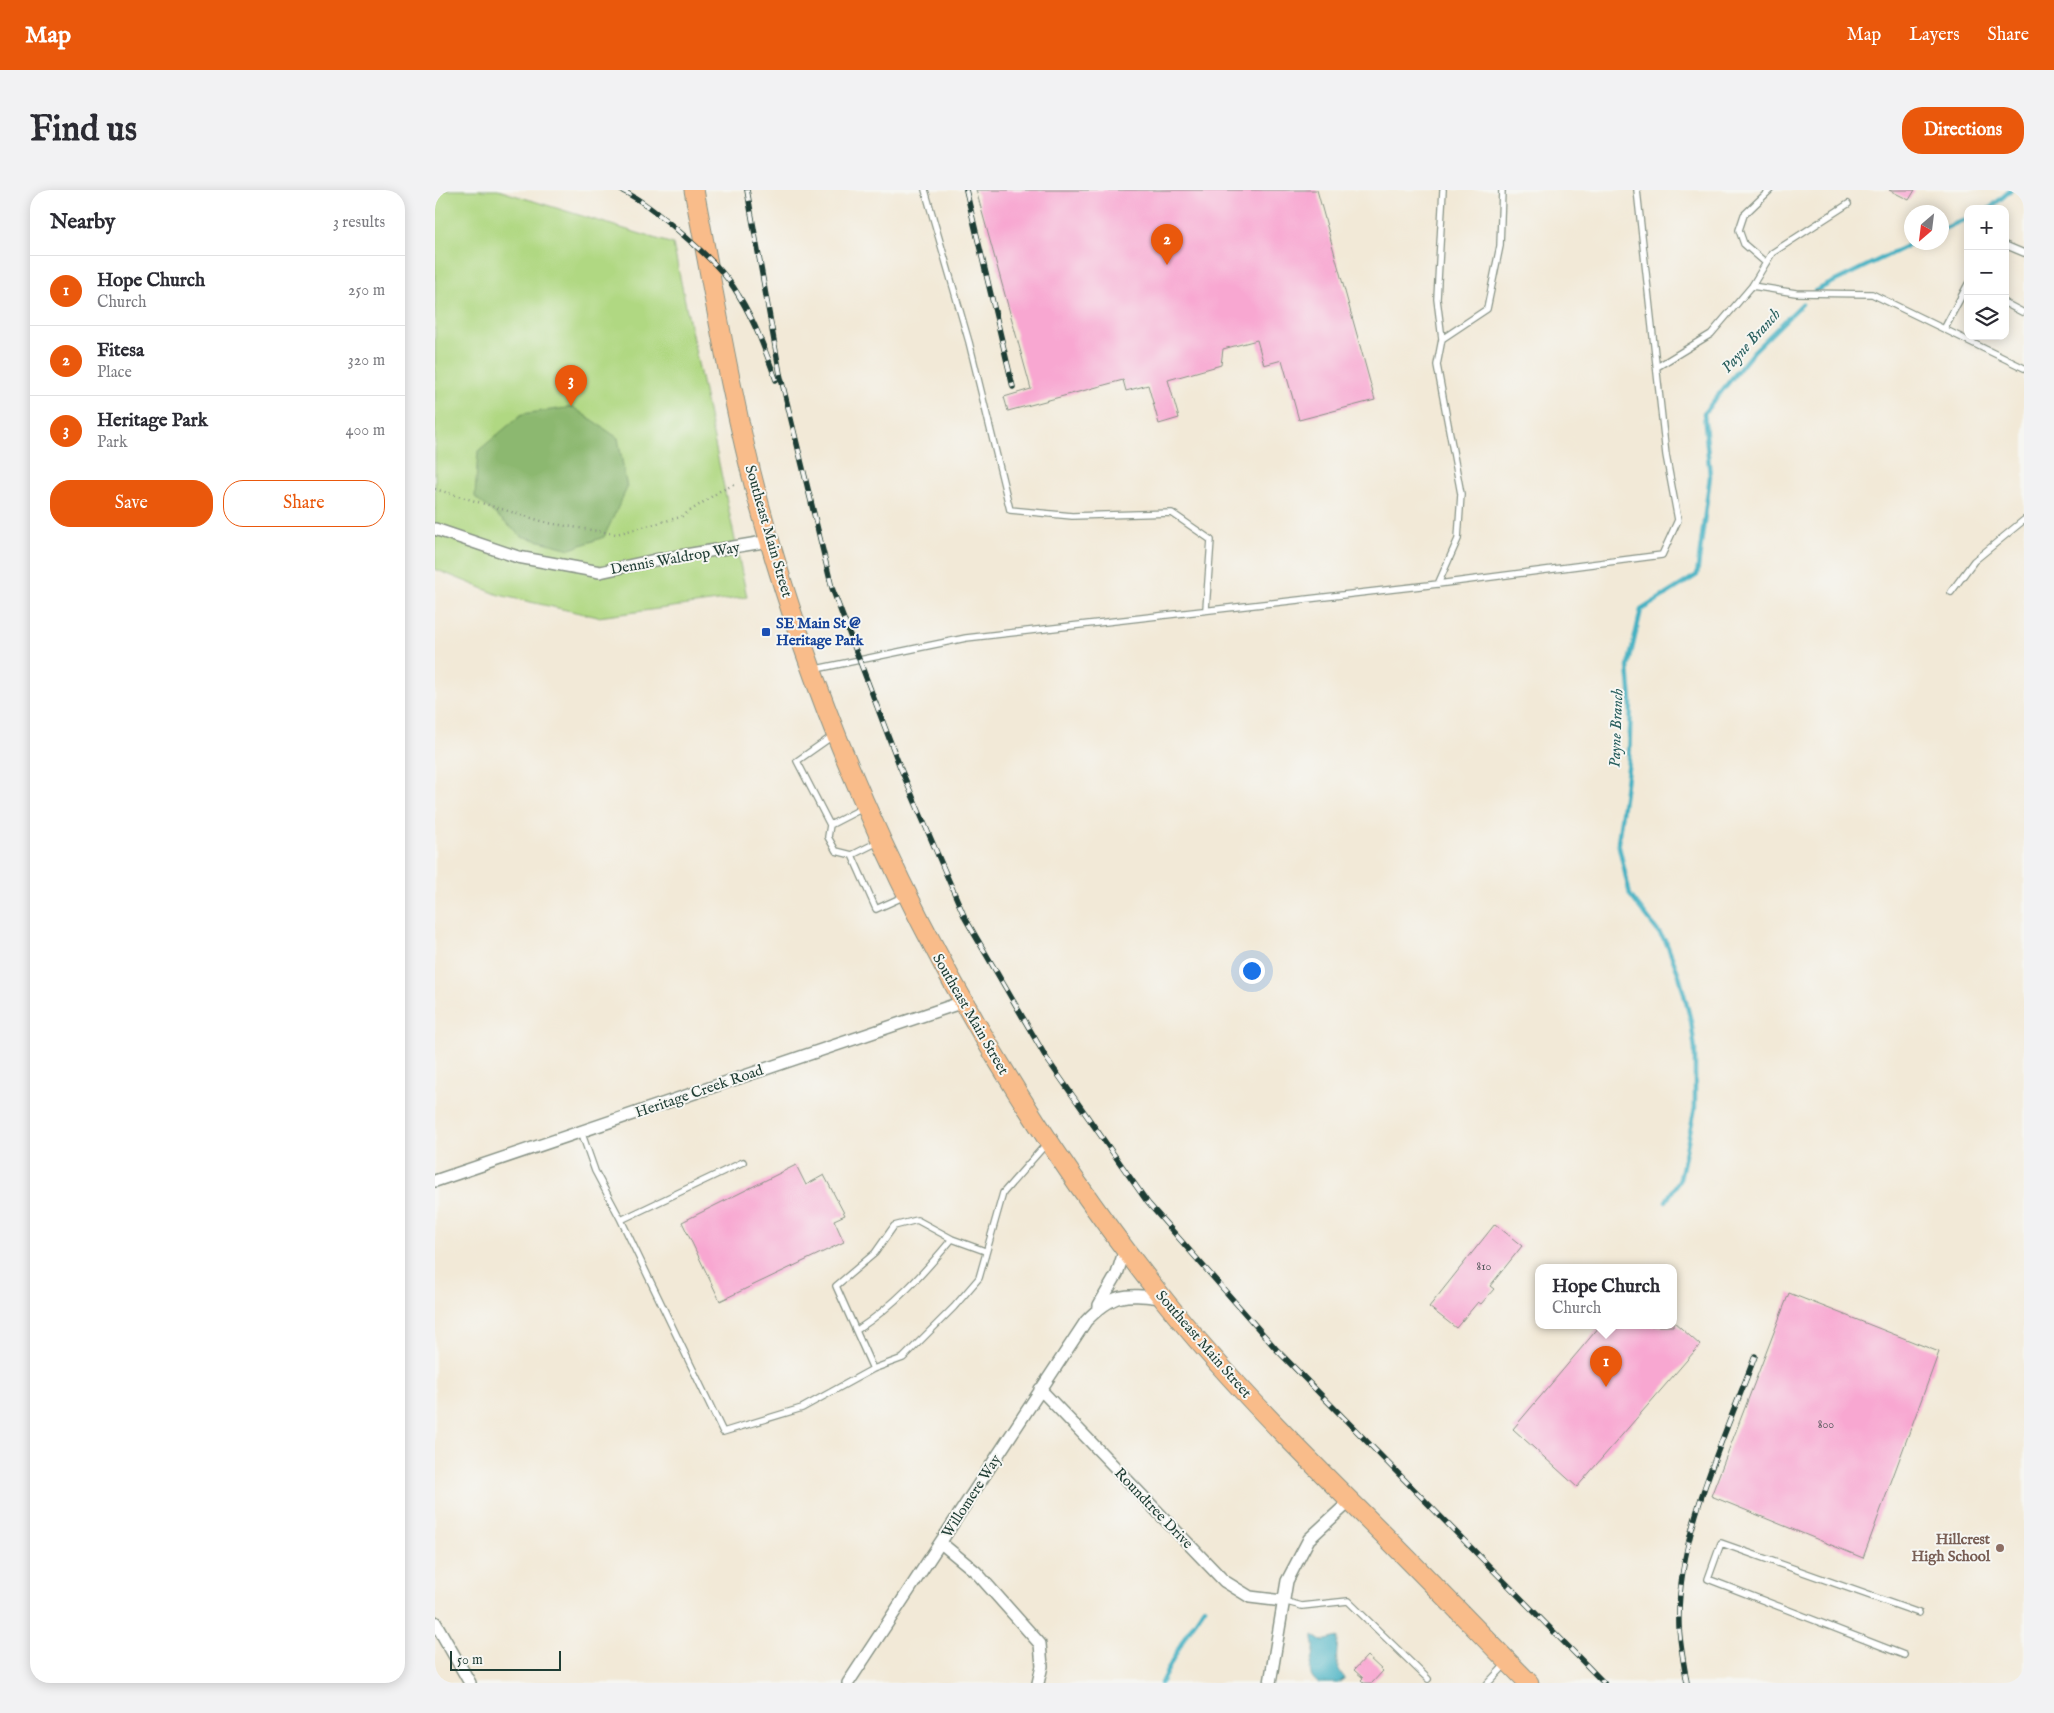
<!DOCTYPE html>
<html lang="en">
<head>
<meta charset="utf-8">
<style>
	body { margin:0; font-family:"IM FELL English",serif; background:#f2f2f3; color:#2b2b33 }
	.controls { position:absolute; right:15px; top:15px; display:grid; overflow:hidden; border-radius:10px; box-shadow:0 2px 12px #0003 }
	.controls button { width:45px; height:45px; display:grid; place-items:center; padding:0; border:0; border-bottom:1px solid #e1e1e2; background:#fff; color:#2b2b33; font:25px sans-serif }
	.compass { position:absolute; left:1469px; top:15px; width:45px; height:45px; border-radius:50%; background:#fff; box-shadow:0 2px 12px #0003; rotate:208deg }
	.scale { position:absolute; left:15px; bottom:12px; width:111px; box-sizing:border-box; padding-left:5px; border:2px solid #1f3d34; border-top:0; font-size:14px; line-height:18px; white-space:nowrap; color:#1f3d34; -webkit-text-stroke:4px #f6f6f2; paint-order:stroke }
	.you { position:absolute; left:816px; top:780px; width:18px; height:18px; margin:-12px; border:4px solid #fff; border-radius:50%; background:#1a73e8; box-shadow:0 0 0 8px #1a73e833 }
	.badge { display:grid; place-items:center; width:32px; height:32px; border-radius:50%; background:#ea580c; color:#fff; font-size:16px; font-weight:700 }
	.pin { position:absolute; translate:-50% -41px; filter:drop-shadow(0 1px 2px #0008) }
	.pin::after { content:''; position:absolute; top:26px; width:18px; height:15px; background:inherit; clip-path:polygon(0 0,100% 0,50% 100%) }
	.popup { position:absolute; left:1100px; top:1074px; width:142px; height:65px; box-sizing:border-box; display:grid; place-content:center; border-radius:10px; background:#fff; filter:drop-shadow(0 1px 4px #0005); font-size:16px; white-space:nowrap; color:#7c7c81 }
	.popup b { font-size:19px; color:#2b2b33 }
	.popup::after { content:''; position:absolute; left:50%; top:100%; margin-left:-10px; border:10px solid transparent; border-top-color:#fff }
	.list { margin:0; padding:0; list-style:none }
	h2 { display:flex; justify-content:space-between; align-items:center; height:65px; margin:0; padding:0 20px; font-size:21px }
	h2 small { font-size:16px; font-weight:400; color:#7c7c81 }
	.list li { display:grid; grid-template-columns:32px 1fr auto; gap:15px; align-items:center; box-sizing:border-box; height:70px; padding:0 20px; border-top:1px solid #e1e1e2 }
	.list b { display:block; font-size:19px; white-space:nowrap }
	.list p { margin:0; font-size:16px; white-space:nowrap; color:#7c7c81 }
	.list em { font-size:16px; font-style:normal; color:#7c7c81 }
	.actions { display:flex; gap:10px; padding:15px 20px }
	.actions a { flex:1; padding:11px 0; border:1px solid #ea580c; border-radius:20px; text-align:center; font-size:18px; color:#ea580c }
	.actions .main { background:#ea580c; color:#fff }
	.icon { flex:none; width:28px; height:28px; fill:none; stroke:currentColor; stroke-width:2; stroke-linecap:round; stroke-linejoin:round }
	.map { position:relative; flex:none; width:1589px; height:1493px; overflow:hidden; border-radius:20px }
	header { display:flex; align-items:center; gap:30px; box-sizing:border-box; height:70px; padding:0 25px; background:#ea580c; color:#fff }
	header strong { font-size:24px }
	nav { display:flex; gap:28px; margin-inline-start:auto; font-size:18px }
	.intro { display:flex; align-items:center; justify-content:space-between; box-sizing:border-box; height:120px; padding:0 30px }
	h1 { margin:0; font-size:35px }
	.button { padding:12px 22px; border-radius:20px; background:#ea580c; color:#fff; font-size:18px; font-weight:700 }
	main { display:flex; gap:30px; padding:0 30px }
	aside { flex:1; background:#fff; border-radius:20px; box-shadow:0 2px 12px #0003 }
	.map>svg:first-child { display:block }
	.green { fill:#b0d882; stroke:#688a5b }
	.forest { fill:#8cb870; stroke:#567a52 }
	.water { fill:#45b1c2; stroke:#32777b }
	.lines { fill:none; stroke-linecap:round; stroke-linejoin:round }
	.stream { stroke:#45b1c2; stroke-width:4.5 }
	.building { fill:#f8a7d1 }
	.lane-casing { stroke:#889386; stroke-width:8 }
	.street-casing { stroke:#889386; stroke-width:14 }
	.primary-casing { stroke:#889386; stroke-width:21 }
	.path { stroke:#889386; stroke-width:2.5; stroke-dasharray:1 4; stroke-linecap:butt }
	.lane { stroke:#fff; stroke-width:5.5 }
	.street { stroke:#fff; stroke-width:11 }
	.primary { stroke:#f9bc8a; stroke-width:19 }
	.rail-casing { stroke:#1f3d34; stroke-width:5.5 }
	.rail { stroke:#f6f6f2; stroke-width:4; stroke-dasharray:11; stroke-linecap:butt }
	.transit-dot { fill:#1a4fb4; stroke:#f6f6f2; stroke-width:2 }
	.education-dot { fill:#8d6e63; stroke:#f6f6f2; stroke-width:2 }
	.labels { text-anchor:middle; stroke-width:4; stroke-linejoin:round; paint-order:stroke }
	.number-label { font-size:12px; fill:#55585b }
	.street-label { font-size:15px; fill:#1f3d34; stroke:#f6f6f2 }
	.transit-label { font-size:15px; font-weight:bold; fill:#164399; stroke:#f6f6f2; text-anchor:start }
	.education-label { font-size:15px; font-weight:bold; fill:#785e54; stroke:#f6f6f2; text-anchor:end }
	.water-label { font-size:16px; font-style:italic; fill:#2a605f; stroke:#f6f6f2 }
</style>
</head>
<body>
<header>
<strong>Map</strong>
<nav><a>Map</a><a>Layers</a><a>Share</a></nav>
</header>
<div class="intro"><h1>Find us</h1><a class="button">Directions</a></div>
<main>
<aside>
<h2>Nearby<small>3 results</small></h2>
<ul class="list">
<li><span class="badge">1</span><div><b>Hope Church</b><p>Church</p></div><em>250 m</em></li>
<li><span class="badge">2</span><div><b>Fitesa</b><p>Place</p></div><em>320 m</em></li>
<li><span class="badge">3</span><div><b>Heritage Park</b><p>Park</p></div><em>400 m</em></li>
</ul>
<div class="actions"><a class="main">Save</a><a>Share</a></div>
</aside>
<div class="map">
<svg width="1589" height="1493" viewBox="0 0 1589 1493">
	<rect width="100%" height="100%" fill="#f6f6f2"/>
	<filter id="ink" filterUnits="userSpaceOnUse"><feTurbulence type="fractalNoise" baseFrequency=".02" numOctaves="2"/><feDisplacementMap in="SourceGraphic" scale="10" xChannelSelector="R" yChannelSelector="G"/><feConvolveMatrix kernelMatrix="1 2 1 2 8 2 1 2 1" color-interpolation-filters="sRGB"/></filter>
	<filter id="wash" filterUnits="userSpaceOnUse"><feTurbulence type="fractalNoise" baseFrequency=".0096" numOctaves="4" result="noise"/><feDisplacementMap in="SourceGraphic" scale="20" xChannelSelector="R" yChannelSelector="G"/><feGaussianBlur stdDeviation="1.12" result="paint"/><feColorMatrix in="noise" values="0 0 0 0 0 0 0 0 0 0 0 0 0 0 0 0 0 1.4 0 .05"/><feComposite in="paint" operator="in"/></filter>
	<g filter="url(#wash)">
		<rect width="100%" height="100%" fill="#f2e9d7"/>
		<!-- green -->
		<path class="green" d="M0,0H63L238,54L312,407L163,427L64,405L0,379Z"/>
		<!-- forest -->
		<path class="forest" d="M138,217L183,248L192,298L169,347L135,359L86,346L40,307L43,261L87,224Z"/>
		<!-- water -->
		<path class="water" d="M878,1445L887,1451L903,1447C903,1462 897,1474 910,1488L903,1493H883C869,1482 878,1474 879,1460C880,1454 877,1451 878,1445Z"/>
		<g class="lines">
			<!-- stream -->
			<path class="stream" d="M1554,19L1576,0
				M1506,40L1533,28
				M1380,101L1480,52
				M1231,1011L1245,989L1260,918V859L1256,831L1244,785L1231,752L1195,705L1183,652L1194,571L1196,511L1193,477L1206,420L1262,385L1275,286L1269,223L1319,161L1367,114
				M726,1493L750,1446L770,1417"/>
		</g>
		<g id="blocks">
			<!-- building -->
			<path class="building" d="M541,0H882L940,210L864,230L847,170L829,175L822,150L788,159L786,175L733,190L744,228L724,234L713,195L691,201L688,190L573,221L569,207L596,199Z
				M1454,0H1480L1474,10Z
				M361,975L371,995L389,985L410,1025L399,1030L409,1052L285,1111L247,1032Z
				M1060,1034L1087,1056L1055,1096L1059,1099L1046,1114L1043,1112L1021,1138L994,1117Z
				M1354,1103L1504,1162L1428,1368L1276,1306Z
				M1238,1131L1265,1155L1142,1297L1078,1239L1165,1136H1238Z
				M932,1466L948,1481L937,1493H929L926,1490L928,1488L919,1480Z"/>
		</g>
	</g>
	<g filter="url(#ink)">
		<use href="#blocks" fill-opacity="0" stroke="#889386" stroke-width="1"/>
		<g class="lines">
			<defs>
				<path id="lane" d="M490,0L534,152L575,320L637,326L737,323L776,350L771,419
					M1570,55L1589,63
					M1331,73L1309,54L1304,40L1309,25L1335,0
					M1317,96L1361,103L1437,104L1589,178
					M1570,113L1587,122
					M1509,139L1533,94
					M1007,149L1002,109L1008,0
					M1222,177L1276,144L1317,96L1337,63L1413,14
					M1003,394L1023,349L1026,304L1002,175L1007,149L1052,119L1065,56L1067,0
					M1516,402L1539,371L1589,330
					M381,479L531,448L1003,394L1227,365L1243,330L1231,265L1202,0
					M399,545L362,571L395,635L428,618
					M395,635L393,647L401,661L417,665
					M445,651L417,665L441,719L470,706
					M146,941L160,981L186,1030L308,972
					M186,1030L288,1242L367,1218L438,1179
					M550,1061L517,1049L482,1030L459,1036L440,1063L401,1096L438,1179L468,1168L519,1117L544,1088L568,1003L612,953
					M422,1140C460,1115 488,1084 517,1049
					M848,1411L867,1416L913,1411L993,1489
					M1469,1465L1273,1389L1286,1353L1484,1423
					M1053,1493L1072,1473"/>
				<path id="street" d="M0,339L83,367L165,382L220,370L335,351
					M0,991L528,812
					M664,1115L682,1084L690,1059
					M605,1199L789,1391L815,1407L848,1411
					M506,1353L541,1382L605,1454L607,1476L603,1493
					M0,1432L35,1493
					M413,1493L651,1131C679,1102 690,1104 728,1108
					M835,1493L852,1391L874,1349L915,1311"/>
				<path id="primary" d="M259,0C279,103 296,208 323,310C402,602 542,875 730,1111C787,1182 851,1247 915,1311C976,1371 1034,1432 1094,1493"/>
			</defs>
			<!-- lane casing -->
			<use href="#lane" class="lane-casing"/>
			<!-- street casing -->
			<use href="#street" class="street-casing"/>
			<!-- primary casing -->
			<use href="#primary" class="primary-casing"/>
			<!-- path -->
			<path class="path" d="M0,299L113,333L181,344L246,327L285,301L301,294"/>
			<!-- lane -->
			<use href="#lane" class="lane"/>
			<!-- street -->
			<use href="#street" class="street"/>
			<!-- primary -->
			<use href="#primary" class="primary"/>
			<defs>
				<path id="rail" d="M186,0C205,9 222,23 239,37C263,58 288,78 304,106C320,132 331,162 341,190
					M312,0L345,184L397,398L465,577L530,728L612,869L713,1013L842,1160L1169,1493
					M531,0L578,197
					M1252,1493C1249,1474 1245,1455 1244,1436C1241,1346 1289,1249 1320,1166"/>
			</defs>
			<!-- rail casing -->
			<use href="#rail" class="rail-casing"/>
			<!-- rail -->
			<use href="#rail" class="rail"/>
		</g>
	</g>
	<!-- markers -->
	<rect class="transit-dot" x="326" y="437" width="10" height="10" rx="2.5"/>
	<circle class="education-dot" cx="1565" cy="1358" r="5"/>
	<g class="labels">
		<!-- number labels -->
		<g class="number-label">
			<text x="1049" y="1080">810</text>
			<text x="1391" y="1238">800</text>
		</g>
		<!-- street labels -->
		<g class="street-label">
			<text transform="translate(334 341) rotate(74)" y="5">Southeast Main Street</text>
			<text transform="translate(240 368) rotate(-10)" y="5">Dennis Waldrop Way</text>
			<text transform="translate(536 824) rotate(60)" y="5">Southeast Main Street</text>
			<text transform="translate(264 901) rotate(-19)" y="5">Heritage Creek Road</text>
			<text transform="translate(769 1154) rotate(49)" y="5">Southeast Main Street</text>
			<text transform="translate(536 1306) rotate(-57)" y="5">Willomere Way</text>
			<text transform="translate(719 1318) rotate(46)" y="5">Roundtree Drive</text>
		</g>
		<!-- transit labels -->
		<g class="transit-label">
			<text x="341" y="438">SE Main St @<tspan x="341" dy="17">Heritage Park</tspan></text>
		</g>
		<!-- education labels -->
		<g class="education-label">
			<text x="1555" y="1354">Hillcrest<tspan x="1555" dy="17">High School</tspan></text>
		</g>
		<!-- water labels -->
		<g class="water-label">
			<text transform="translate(1315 150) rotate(-48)" y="6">Payne Branch</text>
			<text transform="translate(1180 538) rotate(-88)" y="6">Payne Branch</text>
		</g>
	</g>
</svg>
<div class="controls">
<button>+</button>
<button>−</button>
<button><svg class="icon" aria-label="layers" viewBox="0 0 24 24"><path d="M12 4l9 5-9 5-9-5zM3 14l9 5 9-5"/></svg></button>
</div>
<svg class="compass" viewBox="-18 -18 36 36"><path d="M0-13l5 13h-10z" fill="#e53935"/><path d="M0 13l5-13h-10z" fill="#7c7c81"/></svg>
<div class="scale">50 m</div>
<div class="you"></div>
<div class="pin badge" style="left:1171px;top:1197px">1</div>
<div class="popup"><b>Hope Church</b>Church</div>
<div class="pin badge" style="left:732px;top:75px">2</div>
<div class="pin badge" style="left:136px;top:216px">3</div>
</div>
</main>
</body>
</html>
